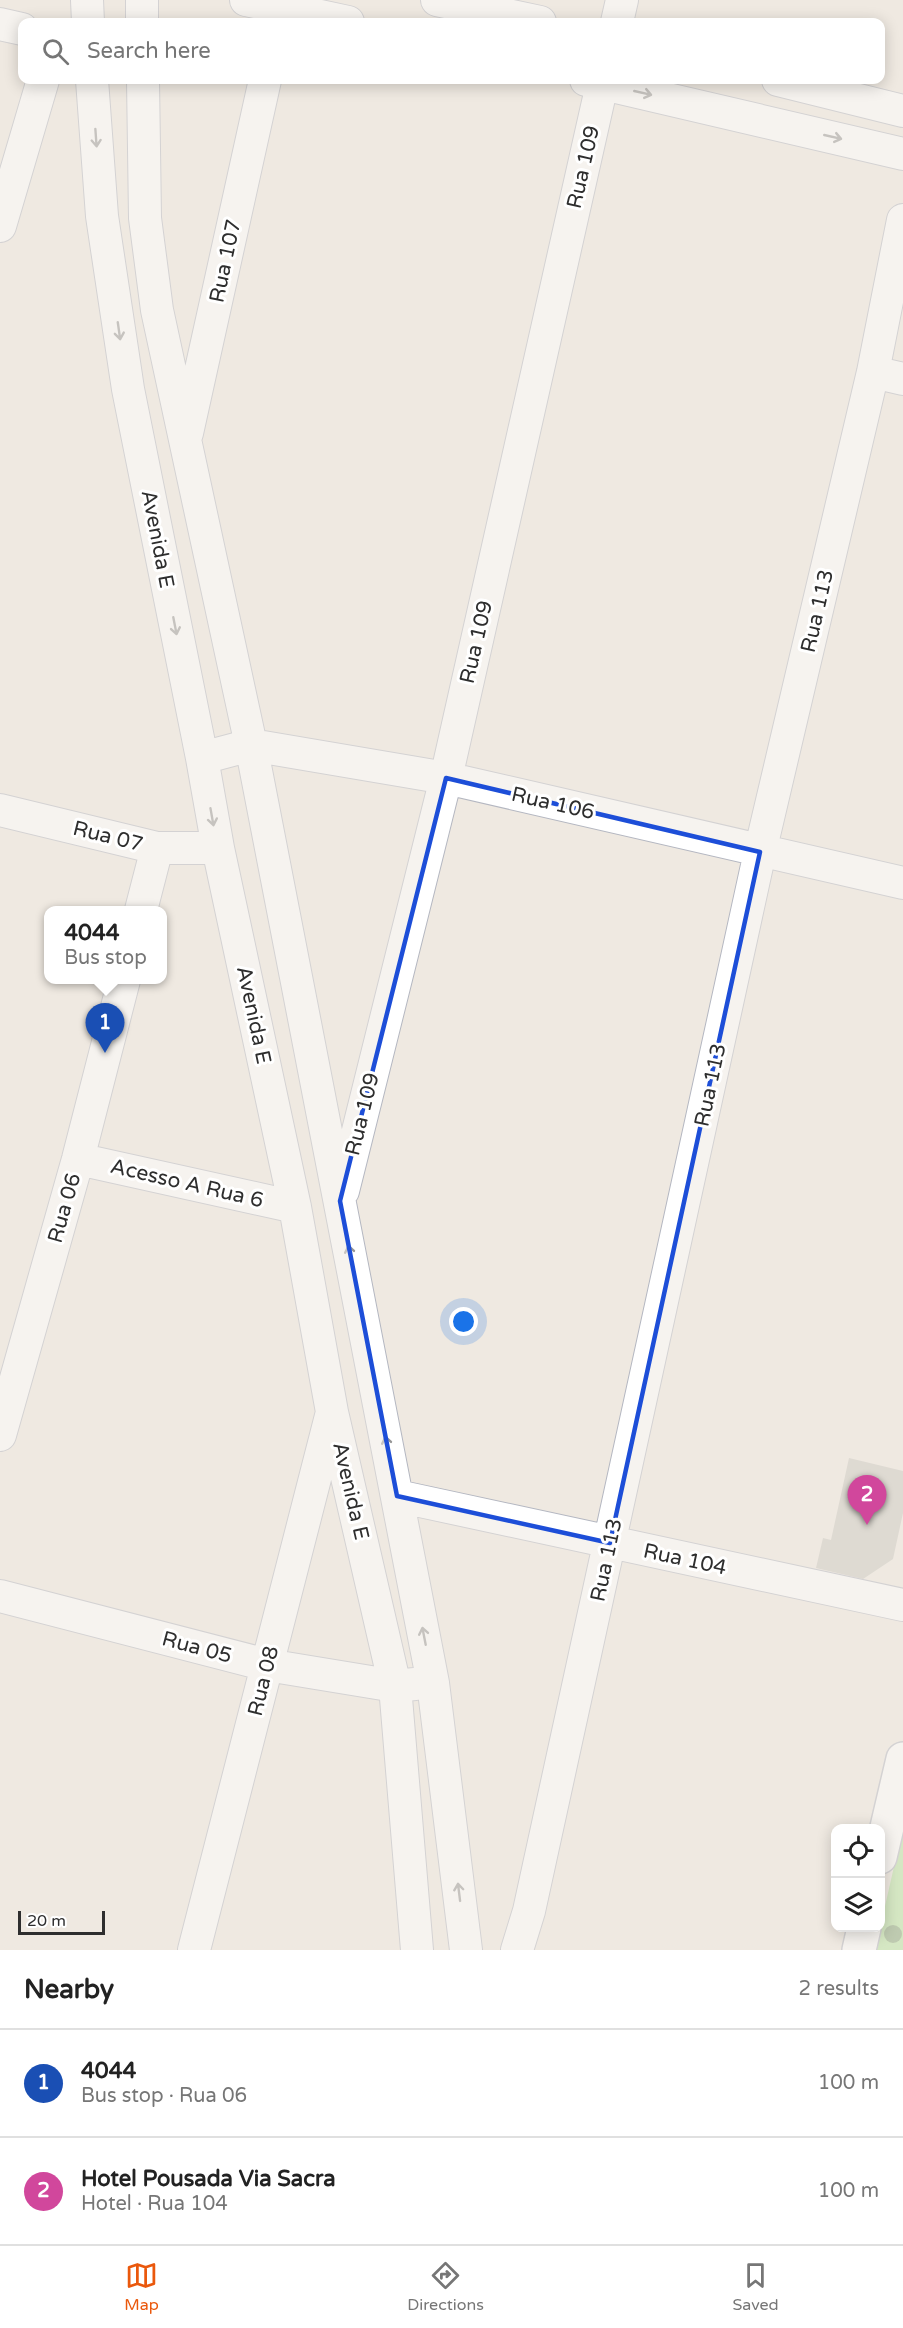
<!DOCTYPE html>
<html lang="en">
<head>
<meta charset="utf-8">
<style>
	body { margin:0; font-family:"Varela Round",sans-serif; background:#f2f2f2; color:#222 }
	.controls { position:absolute; right:18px; bottom:18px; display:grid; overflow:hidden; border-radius:12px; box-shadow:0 3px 15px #0003 }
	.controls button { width:54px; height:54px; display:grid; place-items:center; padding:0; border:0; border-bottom:2px solid #e0e0e0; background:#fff; color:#222; font:30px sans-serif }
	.scale { position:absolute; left:18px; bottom:15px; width:87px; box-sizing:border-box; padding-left:6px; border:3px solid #2e2e2e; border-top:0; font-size:16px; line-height:21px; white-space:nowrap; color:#2e2e2e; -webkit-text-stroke:4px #fff; paint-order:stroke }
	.you { position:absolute; left:464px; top:1322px; width:21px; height:21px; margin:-15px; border:4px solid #fff; border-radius:50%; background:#1a73e8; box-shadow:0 0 0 9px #1a73e833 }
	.badge { display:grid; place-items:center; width:39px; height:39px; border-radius:50%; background:#ea580c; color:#fff; font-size:20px; font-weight:700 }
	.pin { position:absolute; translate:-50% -50px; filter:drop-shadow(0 2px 3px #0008) }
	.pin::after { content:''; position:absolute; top:32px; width:21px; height:18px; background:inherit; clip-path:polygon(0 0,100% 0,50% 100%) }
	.popup { position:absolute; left:44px; top:906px; width:123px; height:78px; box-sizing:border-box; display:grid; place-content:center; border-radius:12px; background:#fff; filter:drop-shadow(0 2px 4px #0005); font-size:20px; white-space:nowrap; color:#767676 }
	.popup b { font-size:22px; color:#222 }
	.popup::after { content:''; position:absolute; left:50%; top:100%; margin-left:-12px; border:12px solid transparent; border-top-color:#fff }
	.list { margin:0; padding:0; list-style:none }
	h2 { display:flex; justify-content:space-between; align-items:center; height:78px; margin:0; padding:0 24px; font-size:26px }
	h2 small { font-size:20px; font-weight:400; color:#767676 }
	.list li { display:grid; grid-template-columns:39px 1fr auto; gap:18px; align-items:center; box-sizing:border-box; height:108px; padding:0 24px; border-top:2px solid #e0e0e0 }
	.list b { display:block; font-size:22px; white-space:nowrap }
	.list p { margin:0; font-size:20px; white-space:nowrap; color:#767676 }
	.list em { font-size:20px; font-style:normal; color:#767676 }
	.icon { flex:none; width:33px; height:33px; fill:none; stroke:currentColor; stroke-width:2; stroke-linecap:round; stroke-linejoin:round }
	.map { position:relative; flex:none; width:903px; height:1950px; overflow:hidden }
	.search { position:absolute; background:#fff; box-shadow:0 3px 15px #0003; left:18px; right:18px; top:18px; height:66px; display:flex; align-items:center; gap:15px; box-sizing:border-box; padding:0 21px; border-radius:12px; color:#767676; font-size:22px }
	.sheet { height:294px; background:#fff }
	nav { display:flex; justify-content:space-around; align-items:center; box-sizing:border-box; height:84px; border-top:2px solid #e0e0e0; background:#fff; font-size:16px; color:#767676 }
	nav a { display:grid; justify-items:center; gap:3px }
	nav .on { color:#ea580c }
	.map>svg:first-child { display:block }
	.green { fill:#b6e59e }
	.building { fill:#cbc7bf }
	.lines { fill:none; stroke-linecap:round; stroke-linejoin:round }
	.street-casing { stroke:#b4b7c1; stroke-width:34 }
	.secondary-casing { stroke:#b4b7c1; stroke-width:36 }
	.street { stroke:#fff; stroke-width:32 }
	.secondary { stroke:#fff; stroke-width:33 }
	.tree { fill:#84a574 }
	.oneway { stroke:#969696 }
	.marked { fill:none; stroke:#1d4ed8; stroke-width:4.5; stroke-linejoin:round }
	.labels { text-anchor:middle; stroke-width:6; stroke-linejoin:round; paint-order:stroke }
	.street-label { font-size:21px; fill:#2e2e2e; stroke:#fff }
</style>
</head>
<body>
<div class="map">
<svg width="903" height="1950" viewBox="0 0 903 1950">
	<rect width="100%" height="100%" fill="#efe9e1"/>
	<!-- green -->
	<path class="green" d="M903,1827V1950H875Z"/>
	<!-- building -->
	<path class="building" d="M849,1458L903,1471V1513L893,1559L863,1579L816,1568L823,1538L831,1540Z"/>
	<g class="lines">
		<defs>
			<path id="street" d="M87,0L88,22
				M142,0V22
				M246,0L348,22
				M437,0L540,22
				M617,22L622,0
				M0,24L22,29
				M92,80L102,216L128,389L202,758L218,848L295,1207L332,1412L395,1686L417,1950
				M143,80L145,218L157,310L251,745L433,1683L466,1950
				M586,80L903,154
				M778,80L903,111
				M0,226L43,80
				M873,372L903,379
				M187,433L265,80
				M202,758L251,745L446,778L903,883
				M0,810L157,848H218
				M141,910L157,848
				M78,1159L295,1207
				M343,1191L446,778L603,80
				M0,1435L78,1159L124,980
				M397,1496L903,1605
				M0,1596L267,1665L395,1686L415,1684
				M194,1950L331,1416
				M517,1950L529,1911L760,852L873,372L903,220"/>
			<path id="secondary" d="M880,1857L903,1759
				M859,1950L864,1928"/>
		</defs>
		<!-- street casing -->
		<use href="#street" class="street-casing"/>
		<!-- secondary casing -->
		<use href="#secondary" class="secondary-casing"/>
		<!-- street -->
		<use href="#street" class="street"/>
		<!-- secondary -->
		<use href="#secondary" class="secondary"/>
	</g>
	<!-- trees -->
	<circle class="tree" cx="893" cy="1934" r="9"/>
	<!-- one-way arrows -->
	<defs><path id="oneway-shaft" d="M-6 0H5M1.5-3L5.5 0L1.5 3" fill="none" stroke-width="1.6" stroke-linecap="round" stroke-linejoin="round" transform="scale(1.5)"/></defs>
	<g class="oneway">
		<use href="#oneway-shaft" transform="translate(643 93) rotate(13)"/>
		<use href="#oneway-shaft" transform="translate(833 137) rotate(13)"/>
		<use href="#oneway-shaft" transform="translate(96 138) rotate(86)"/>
		<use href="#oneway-shaft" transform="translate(119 331) rotate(82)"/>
		<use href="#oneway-shaft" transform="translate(175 626) rotate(79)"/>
		<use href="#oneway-shaft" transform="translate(212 817) rotate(80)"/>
		<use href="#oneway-shaft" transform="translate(350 1254) rotate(-101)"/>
		<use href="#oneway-shaft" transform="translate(387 1445) rotate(-101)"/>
		<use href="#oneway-shaft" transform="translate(424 1636) rotate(-101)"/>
		<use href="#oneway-shaft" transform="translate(459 1892) rotate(-97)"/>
	</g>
	<!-- marked area -->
	<path d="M0 0H903V1950H0ZM446,778L760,852L610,1543L397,1496L340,1201Z" fill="#efe9e1" fill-opacity=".55" fill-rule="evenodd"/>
	<path class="marked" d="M446,778L760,852L610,1543L397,1496L340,1201Z"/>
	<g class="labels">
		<!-- street labels -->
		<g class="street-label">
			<text transform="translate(583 167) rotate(-77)" y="7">Rua 109</text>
			<text transform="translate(225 261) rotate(-78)" y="7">Rua 107</text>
			<text transform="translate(158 539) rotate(79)" y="7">Avenida E</text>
			<text transform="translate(817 611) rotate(-77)" y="7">Rua 113</text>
			<text transform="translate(476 642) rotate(-77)" y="7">Rua 109</text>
			<text transform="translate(553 803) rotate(13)" y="7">Rua 106</text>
			<text transform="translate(108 836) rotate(14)" y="7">Rua 07</text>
			<text transform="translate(254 1015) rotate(78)" y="7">Avenida E</text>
			<text transform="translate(710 1085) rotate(-78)" y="7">Rua 113</text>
			<text transform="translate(362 1114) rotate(-76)" y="7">Rua 109</text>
			<text transform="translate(187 1183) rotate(13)" y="7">Acesso A Rua 6</text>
			<text transform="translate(64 1208) rotate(-74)" y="7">Rua 06</text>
			<text transform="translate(351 1491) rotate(77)" y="7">Avenida E</text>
			<text transform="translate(685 1559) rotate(12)" y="7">Rua 104</text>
			<text transform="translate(606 1560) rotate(-78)" y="7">Rua 113</text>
			<text transform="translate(197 1647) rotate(15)" y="7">Rua 05</text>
			<text transform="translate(263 1681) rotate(-76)" y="7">Rua 08</text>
		</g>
	</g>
</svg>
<div class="controls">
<button><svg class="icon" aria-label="locate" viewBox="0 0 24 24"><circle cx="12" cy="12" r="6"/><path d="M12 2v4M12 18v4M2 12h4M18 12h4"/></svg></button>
<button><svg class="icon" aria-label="layers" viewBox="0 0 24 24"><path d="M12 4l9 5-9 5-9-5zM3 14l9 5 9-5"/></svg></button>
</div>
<div class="scale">20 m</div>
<div class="you"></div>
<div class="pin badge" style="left:105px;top:1053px;background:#1a4fb4">1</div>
<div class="popup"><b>4044</b>Bus stop</div>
<div class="pin badge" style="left:867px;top:1525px;background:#d1479c">2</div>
<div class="search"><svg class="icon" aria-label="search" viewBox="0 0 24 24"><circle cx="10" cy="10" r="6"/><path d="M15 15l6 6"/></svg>Search here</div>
</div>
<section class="sheet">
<h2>Nearby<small>2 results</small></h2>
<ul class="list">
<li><span class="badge" style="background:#1a4fb4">1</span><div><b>4044</b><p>Bus stop · Rua 06</p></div><em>100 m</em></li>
<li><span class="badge" style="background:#d1479c">2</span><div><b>Hotel Pousada Via Sacra</b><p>Hotel · Rua 104</p></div><em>100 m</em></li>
</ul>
</section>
<nav>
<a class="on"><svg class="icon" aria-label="map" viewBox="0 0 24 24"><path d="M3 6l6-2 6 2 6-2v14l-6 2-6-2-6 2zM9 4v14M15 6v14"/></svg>Map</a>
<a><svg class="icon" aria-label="directions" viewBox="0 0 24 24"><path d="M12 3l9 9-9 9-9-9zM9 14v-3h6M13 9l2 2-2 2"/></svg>Directions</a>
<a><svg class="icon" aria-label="saved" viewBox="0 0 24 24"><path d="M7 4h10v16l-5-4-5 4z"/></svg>Saved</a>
</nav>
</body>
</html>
